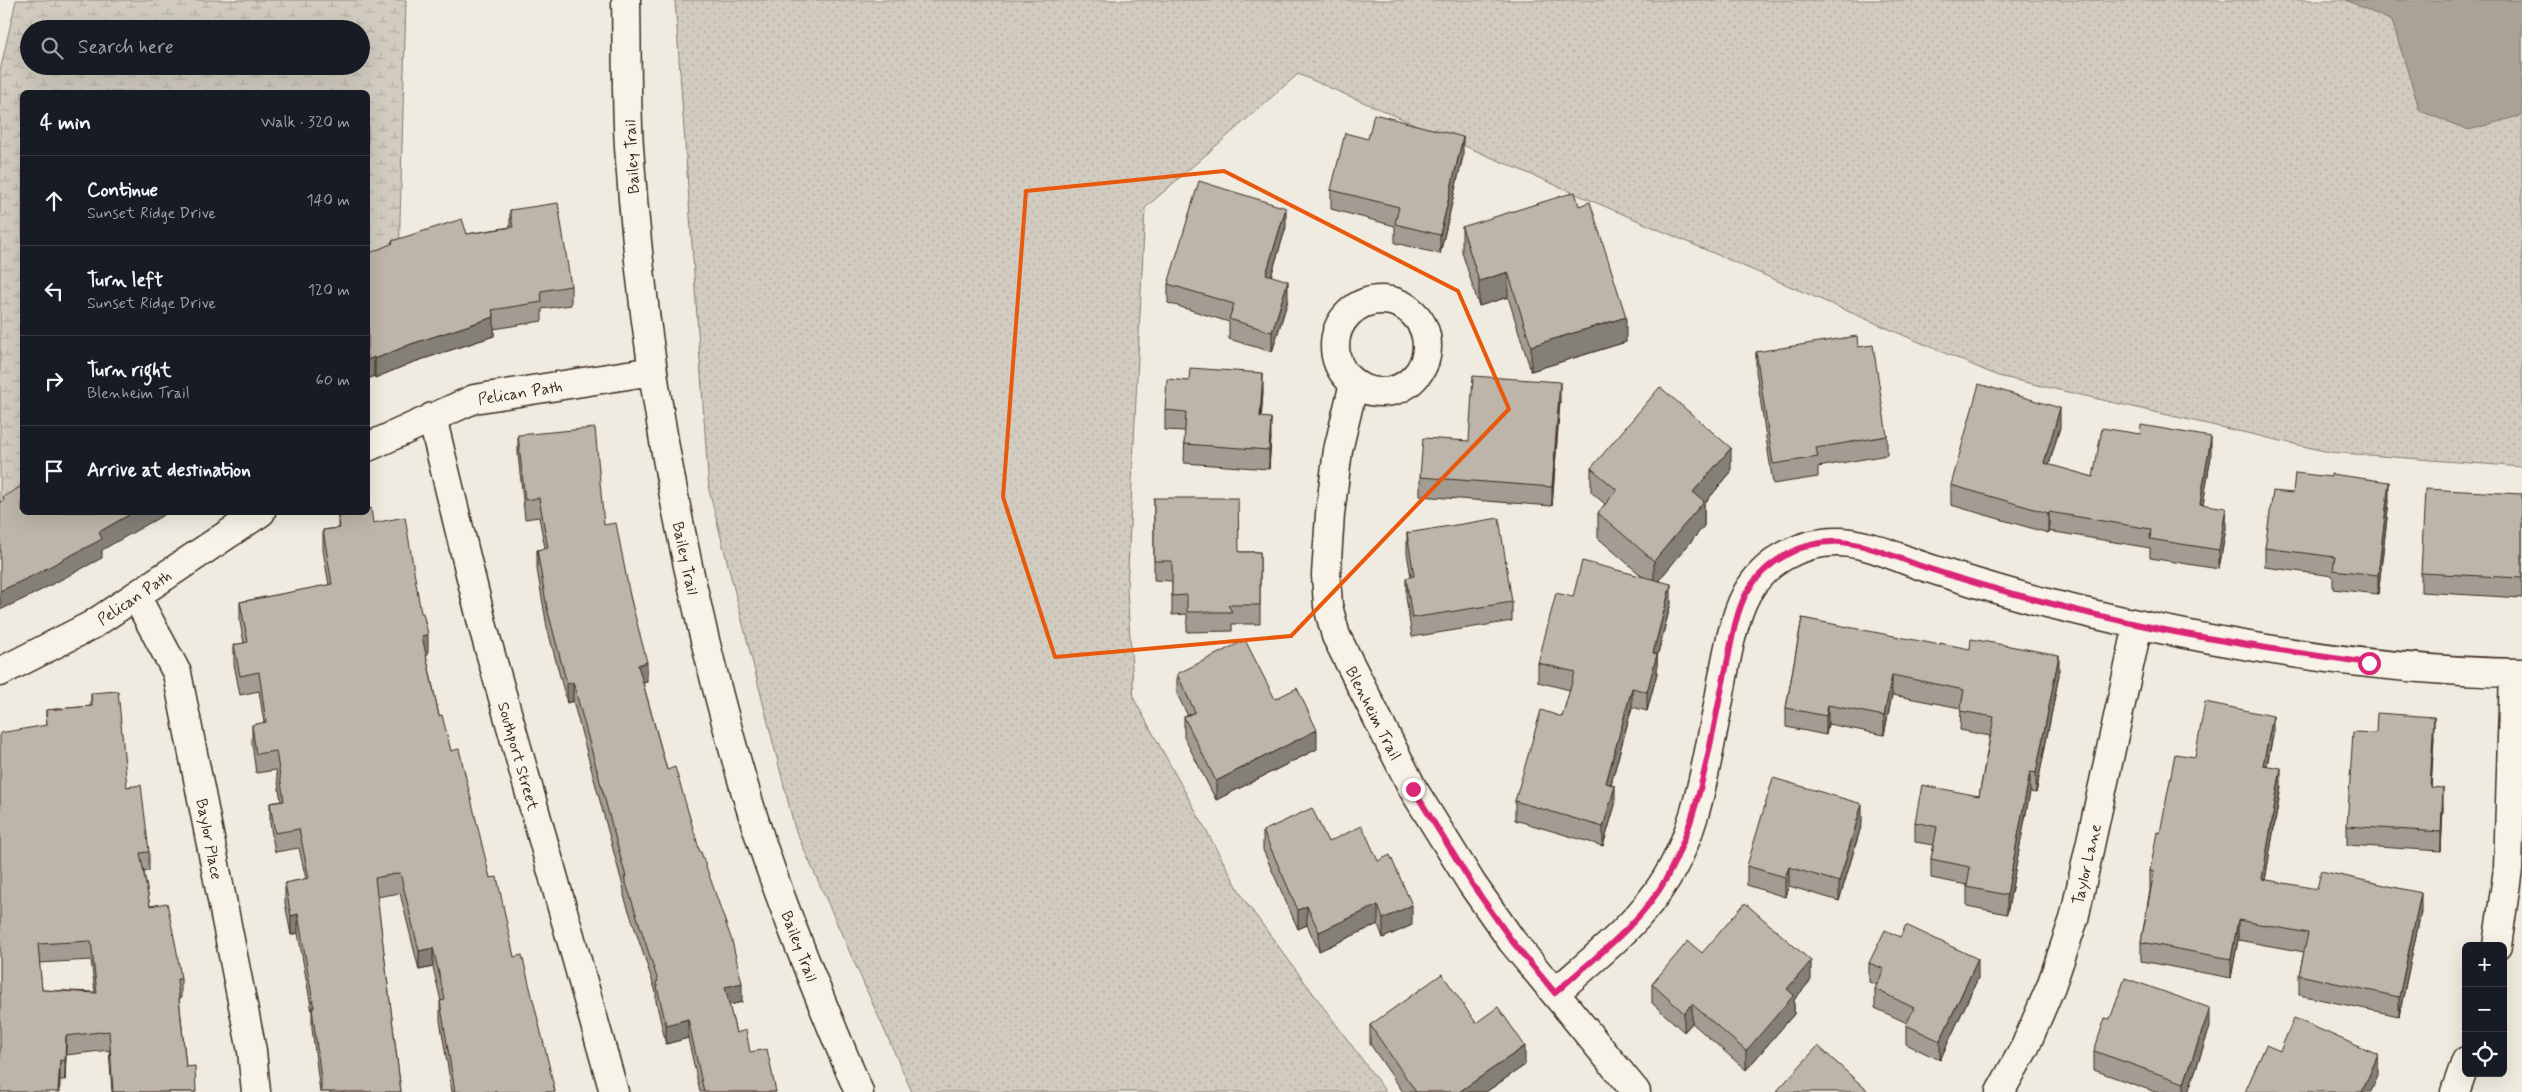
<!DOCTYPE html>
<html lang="en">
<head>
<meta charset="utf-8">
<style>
	body { margin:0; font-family:Mynerve,sans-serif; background:#242831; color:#f1f3f6 }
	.controls { position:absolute; right:15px; bottom:15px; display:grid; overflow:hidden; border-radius:8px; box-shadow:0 5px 20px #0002 }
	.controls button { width:45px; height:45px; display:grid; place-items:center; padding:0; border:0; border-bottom:1px solid #363941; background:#171b24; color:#f1f3f6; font:25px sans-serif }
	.stop { position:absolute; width:15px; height:15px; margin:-11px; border:4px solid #db2777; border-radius:50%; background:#fff }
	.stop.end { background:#db2777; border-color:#fff; box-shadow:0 1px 5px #0008 }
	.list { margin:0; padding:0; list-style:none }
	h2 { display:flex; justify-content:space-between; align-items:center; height:65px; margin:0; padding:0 20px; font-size:21px }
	h2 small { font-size:16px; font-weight:400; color:#9ea1a6 }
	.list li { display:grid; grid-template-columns:32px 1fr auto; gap:15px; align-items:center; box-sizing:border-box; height:90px; padding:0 20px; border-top:1px solid #363941 }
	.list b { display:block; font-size:19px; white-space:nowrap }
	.list p { margin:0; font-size:16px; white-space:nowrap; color:#9ea1a6 }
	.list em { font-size:16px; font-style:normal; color:#9ea1a6 }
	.icon { flex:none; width:28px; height:28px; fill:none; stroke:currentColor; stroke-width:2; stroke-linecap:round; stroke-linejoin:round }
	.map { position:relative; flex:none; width:2522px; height:1092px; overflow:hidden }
	.search { position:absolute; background:#171b24; box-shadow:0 5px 20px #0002; left:20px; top:20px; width:350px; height:55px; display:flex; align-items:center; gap:12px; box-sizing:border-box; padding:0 18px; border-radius:28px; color:#9ea1a6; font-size:19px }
	.panel { position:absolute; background:#171b24; box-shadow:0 5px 20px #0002; left:20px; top:90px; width:350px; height:425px; border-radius:8px }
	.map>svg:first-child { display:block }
	.grass { fill:url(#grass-dots); stroke:#867a6f }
	.wetland { fill:url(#wetland-marsh); stroke:#867a6f; fill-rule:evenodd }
	.water { fill:#aaa296; stroke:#7e7266 }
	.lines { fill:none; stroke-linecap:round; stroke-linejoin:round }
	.minor-casing { stroke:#3b2a1e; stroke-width:31 }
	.minor { stroke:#f7f3e8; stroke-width:28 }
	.wall { fill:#a39c92; stroke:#3b2a1e; fill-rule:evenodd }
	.shaded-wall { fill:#847f77; stroke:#3b2a1e }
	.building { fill:#bdb5aa; stroke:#3b2a1e; fill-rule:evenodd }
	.route { stroke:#db2777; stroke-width:6 }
	.marked { fill:none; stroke:#e8590c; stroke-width:4; stroke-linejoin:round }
	.labels { text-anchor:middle; stroke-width:4.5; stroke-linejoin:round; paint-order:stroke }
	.street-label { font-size:16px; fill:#3b2a1e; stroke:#f7f3e8 }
</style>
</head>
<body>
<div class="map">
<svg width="2522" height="1092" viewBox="0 0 2522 1092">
	<defs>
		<pattern id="grass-dots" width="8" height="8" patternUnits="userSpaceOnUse" patternTransform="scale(1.25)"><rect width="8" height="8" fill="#d1cbc0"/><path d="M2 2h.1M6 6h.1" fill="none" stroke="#b4aea5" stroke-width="1.8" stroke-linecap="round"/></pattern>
		<pattern id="wetland-marsh" width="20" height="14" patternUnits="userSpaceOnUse" patternTransform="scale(1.25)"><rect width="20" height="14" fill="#d1cbc0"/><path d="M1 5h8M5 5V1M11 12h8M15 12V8" fill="none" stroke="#b4aea5"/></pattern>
	</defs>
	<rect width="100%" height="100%" fill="#efebe0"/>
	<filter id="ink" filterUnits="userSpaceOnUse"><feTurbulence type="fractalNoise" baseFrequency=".02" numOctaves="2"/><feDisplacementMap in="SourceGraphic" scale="10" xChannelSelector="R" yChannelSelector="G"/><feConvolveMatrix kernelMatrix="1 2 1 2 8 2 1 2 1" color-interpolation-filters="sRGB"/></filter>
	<g filter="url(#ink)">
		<!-- grass -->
		<path class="grass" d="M675,0H2522V467L2329,452L1998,376L1298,74L1145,208L1127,590L1134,699L1245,901L1386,1092H912L795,829L709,490Z"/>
		<!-- wetland -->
		<path class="wetland" d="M16,0H406L399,257L368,258V92H22V497L0,506V71ZM29,29H361V66H29Z"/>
		<!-- water -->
		<path class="water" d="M2346,0H2522V115L2469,130L2420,111L2392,21Z"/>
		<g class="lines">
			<defs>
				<path id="minor" d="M626,0C627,49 626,98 629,147C640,311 665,473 703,632C721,706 740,779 764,850C792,932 825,1012 859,1092
					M1335 346a46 46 0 1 1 92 0a46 46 0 1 1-92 0Z
					M1354,383L1338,450L1330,514L1326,575L1328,606L1336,636L1413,789L1472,884L1512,941L1636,1092
					M432,417L483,627L614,1092
					M368,447L474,399L653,371
					M136,596L177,673L252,1051L256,1092
					M0,672L92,625L261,512
					M2497,946L2508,869L2514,673
					M1555,993C1594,958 1638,925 1666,879C1696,832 1705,770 1716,716C1723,680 1730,623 1747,593C1765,561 1801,542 1837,542C1867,542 1895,557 1922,566C1965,580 2007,593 2051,604C2204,642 2364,671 2522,673
					M2000,1092L2025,1047L2051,986L2074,919L2138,625
					M2455,1092L2466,1061"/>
			</defs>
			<!-- minor casing -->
			<use href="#minor" class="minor-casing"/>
			<!-- minor -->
			<use href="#minor" class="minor"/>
		</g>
		<!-- wall -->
		<path class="wall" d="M1368,139L1463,156L1440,254L1395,243V226L1331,209V190Z
			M1579,206L1626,342L1531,371L1508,297L1479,306L1462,252V227Z
			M510,210L571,286V305L542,309V321L494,329V336L411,363L375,378L374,376L368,379L392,241L467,234L510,227Z
			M1286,227L1271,276L1288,300L1272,352L1229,339V322L1168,303V284Z
			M1858,347L1887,436V455L1818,467V477L1773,484L1756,371V352Z
			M1263,392L1261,417L1271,437L1269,469L1184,463L1185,431L1165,430V410Z
			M1560,401L1552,506L1420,496V477L1469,441Z
			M2060,427L2049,465L2093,477L2140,434L2211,456L2203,504L2226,528L2219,569L2150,558V548L2049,531L2048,533L1951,505V485Z
			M518,435L604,525L630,596L647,682L643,683L667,770L742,1002L729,1005L736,1033L750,1052L776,1092H700L688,1038L666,1044L656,1001V992L624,896V890L573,701L567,703L547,627L537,569V550L545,548L539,517L525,519L518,454Z
			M1591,468L1731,472L1704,504V526L1658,581L1671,603L1657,657V673L1647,711L1632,707L1611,784L1615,805L1603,846L1515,820V801L1562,717L1570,690L1538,682V663L1573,597L1643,577L1598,538V513L1605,504L1591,492Z
			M2293,493L2389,501L2378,594L2333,589V576L2265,567V548Z
			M2522,494V598L2421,592V573Z
			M1154,498L1239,552H1260V624H1232V631L1187,632V614L1172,615V581L1154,580Z
			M338,514L373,523L428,654H426L439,716L451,751L514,957L555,1092H452L440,1020V1001H441L433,967L419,970L400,893L377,897L401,1092H320L312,1028V1012L298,933L291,935L285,903V883L306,879L299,848L275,852L270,823V803L281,801L276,770L256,773L252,744V725L264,723L259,691L240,695L234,664V645L244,643L240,622V602L329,585L323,550V530L338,528Z
			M1407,533L1512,602V621L1412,637L1406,597V578L1411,577L1407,553Z
			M1802,618L2059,675L2036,793L2030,792L2007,914L1967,906V885L1931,878V859L1934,845L1915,842V822L1979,796L1990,736L1960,730L1961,708L1892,695L1884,735L1828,724L1826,735L1786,727V708Z
			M1177,674L1275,699L1317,749L1216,800L1184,737V717L1188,716L1177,694Z
			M91,693L127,787L149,852V871L144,872L150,906L181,979V998H179L186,1067L196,1092H112L109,1050L66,1055L65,1080H60L0,1092L46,725V710L91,706ZM91,960L95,992L42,990L39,963Z
			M2376,733L2434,736L2431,787L2443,807L2441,851L2347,845V826Z
			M2273,735L2267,766L2281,787L2265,880L2421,912L2399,1016L2299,995V975L2304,952L2238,940L2231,978L2141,961V942L2150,890V871L2160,833L2195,757Z
			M1862,823L1839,901L1789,886L1785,897L1747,885V866Z
			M1263,831L1328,842L1378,861L1412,925L1383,938L1378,924L1319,951L1307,925L1298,929L1263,850Z
			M1702,953L1811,980L1794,1000V1014L1746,1070L1692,1023L1684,1032L1652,1003V984Z
			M1869,963L1978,978L1940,1060L1906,1044V1025L1907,1023L1875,1008V989L1877,985L1869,982Z
			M2110,1019L2210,1027L2188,1092H2155L2094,1070V1051Z
			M1476,1023L1525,1065L1486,1092H1403L1370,1044V1025Z"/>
		<!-- shaded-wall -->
		<path class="shaded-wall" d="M1463,137V156L1440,254V235Z
			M1286,208V227L1266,293V274Z
			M1508,272V297L1479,306V281Z
			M1288,281V300L1272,352V332Z
			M494,317V336L411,363L375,378V359L411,344Z
			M1626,317V342L1531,371V346Z
			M374,357V376L368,379V360Z
			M1263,373V392L1260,436V417Z
			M1560,382V401L1552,506V487Z
			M2060,408V427L2044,482V463Z
			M1271,418V437L1269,469V450Z
			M2211,437V456L2200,523V504Z
			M1731,448V472L1704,504V526L1654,586V561L1693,492Z
			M2389,482V501L2378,594V575Z
			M2226,508V528L2219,569V550Z
			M134,512H169L102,550V558L30,596L0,610V591L99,532Z
			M2049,512V531L2048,533V513Z
			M1671,584V603L1657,657V673L1647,711V692L1653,653Z
			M428,634V654L422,655V636Z
			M2059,655V675L2036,793V773Z
			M647,662V682L638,684V665Z
			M1892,675V695L1884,735V716Z
			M573,682V701L567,703V684Z
			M1632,688V707L1606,802V783Z
			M1828,705V724L1826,735V716Z
			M2273,716V735L2263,784V765Z
			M2434,717V736L2430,806V787Z
			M1317,730V749L1216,800V781Z
			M2281,768V787L2262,898V879Z
			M2030,772V792L2007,914V895Z
			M1615,786V805L1603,846V827Z
			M2443,788V807L2441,851V832Z
			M1862,804V823L1839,901V882Z
			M1789,867V886L1785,897V877Z
			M2421,893V912L2399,1016V997Z
			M1378,905V924L1319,951V932Z
			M1412,905V925L1383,938V919Z
			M1307,906V925L1298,929V910Z
			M298,914V933L291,935V916Z
			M2238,920V940L2231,978V959Z
			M433,948V967L419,970V951Z
			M1978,959V978L1940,1060V1041Z
			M1811,961V980L1794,1000V1014L1746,1070V1051L1787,989Z
			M742,983V1002L725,1006V987Z
			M1692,1004V1023L1684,1032V1013Z
			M2210,1008V1027L2188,1092H2184V1083Z
			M688,1019V1038L666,1044V1025Z
			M66,1036V1055L65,1080V1061Z
			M1525,1046V1065L1486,1092H1459Z
			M2378,1055V1075L2371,1092H2362Z
			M60,1060V1092H58Z"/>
		<!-- building -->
		<path class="building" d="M1374,114L1463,137L1440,235L1395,224L1399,207L1331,190L1345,133L1368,139Z
			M1199,181L1286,208L1266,274L1288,281L1272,332L1229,319L1234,304L1168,284Z
			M1575,192L1579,206L1590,202L1626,317L1531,346L1508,272L1479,281L1462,227Z
			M558,203L571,286L541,291L542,302L492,310L494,317L411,344L375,359L374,357L368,360V254L393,243L392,241L462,219L467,234L513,227L510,210Z
			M1857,336L1858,347L1873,345L1887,436L1816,448L1818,457L1773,464L1756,352Z
			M1190,368L1263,373L1260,417L1271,418L1269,450L1184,444L1186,412L1165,410L1167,379L1189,381Z
			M1473,376L1560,382L1552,487L1420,477L1423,438L1469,441Z
			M1979,384L2060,408L2044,463L2093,477L2102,428L2140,434L2141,425L2211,437L2200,504L2226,508L2219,550L2150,539L2151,529L2049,512L2048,513L1951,485Z
			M1660,387L1731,448L1693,492L1704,501L1654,561L1598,513L1617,490L1591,468Z
			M595,428L604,525L616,523L630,596L647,662L638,665L667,770L675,767L700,852H701L732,941L742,983L725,987L736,1033L746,1030L750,1052L767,1049L776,1092H704L688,1019L666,1025L656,982L658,981L624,877H626L573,682L567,684L547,608L537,550L548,548L539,498L525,500L518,435Z
			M2295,473L2331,477V474L2389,482L2378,575L2333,570L2335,557L2265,548L2273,491L2293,493Z
			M22,486V512H134L99,532L102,539L30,577L0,591V502L4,500L3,497Z
			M2425,489L2522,494V578L2421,573Z
			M1154,498H1238L1239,552H1260V605H1228L1232,612H1187V595L1172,596V561H1154Z
			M371,508L373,523L405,517L421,613H423L428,634L422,636L439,716L442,715L451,751L459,749L490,878L497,877L514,957L522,955L549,1065L555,1092H455L440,1001L445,1000L433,948L419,951L400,873L375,878L401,1092H321V1079L312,1008H314L298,914L291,916L285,883L309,878L299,829L275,833L270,803L284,801L276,751L256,754L252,725L266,722L259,672L240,676L234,645L248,642L240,602L332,584L323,530L340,528L338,514L348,512H368V509Z
			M1499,518L1512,602L1412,618L1406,578L1414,576L1407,533Z
			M1582,561L1671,584L1653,653L1657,654L1647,692L1632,688L1606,783L1615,786L1603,827L1515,801L1541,710L1562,717L1575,672L1538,663L1556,593L1573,597Z
			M1802,618L1940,645V643L1970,649L1971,639L2059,655L2036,773L2030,772L2007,895L1967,887L1970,867L1931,859L1937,827L1915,822L1922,785L1979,796L1994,717L1960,711L1964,690L1892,675L1884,716L1828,705L1826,716L1786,708Z
			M1245,640L1275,699L1297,688L1317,730L1216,781L1184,717L1195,712L1177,674Z
			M118,691L127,787L141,785L149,852L140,853L150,906L167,903L177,952L181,979H177L186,1067L195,1066L196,1092H113L109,1031L66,1036L65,1061L60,1060L58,1092H0V733L47,725L46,710L92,706L91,693ZM91,941L97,993L42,990L38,944Z
			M2205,702L2273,716L2263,765L2281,768L2262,879L2317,889L2321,871L2421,893L2399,997L2299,975L2308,933L2238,920L2231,959L2141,942L2154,872L2150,871L2157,832L2160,833L2175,754L2195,757Z
			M2377,713L2434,717L2430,787L2443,788L2441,832L2347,826L2353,732L2376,733Z
			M1773,778L1862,804L1839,882L1789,867L1785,877L1747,866Z
			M1312,808L1328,842L1362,826L1378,861L1390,855L1412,905L1383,919L1378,905L1319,932L1307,906L1298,910L1263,831Z
			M1745,903L1811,961L1787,989L1794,995L1746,1051L1692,1004L1684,1013L1652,984L1688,941L1702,953Z
			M1906,925L1978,959L1940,1041L1906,1025L1914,1008L1875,989L1884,969L1869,963L1885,930L1900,937Z
			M1442,974L1476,1023L1498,1007L1525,1046L1459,1092H1416L1370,1025Z
			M2125,978L2210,1008L2184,1083L2094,1051L2105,1018L2110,1019Z
			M2294,1018L2378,1055L2362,1092H2245L2266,1045L2280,1051Z
			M1818,1046L1869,1092H1776Z"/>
	</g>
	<g class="lines" filter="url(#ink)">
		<!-- route -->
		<path class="route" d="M1413,789L1472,884L1512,941L1555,993C1594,958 1642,923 1667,877C1701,814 1710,741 1725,673C1731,647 1734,616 1747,592C1766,560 1804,540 1841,542C1871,545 1899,559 1927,568C1966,581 2005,592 2045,602C2151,631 2260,648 2369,663"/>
	</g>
	<!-- marked area -->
	<path class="marked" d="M1224,171L1458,291L1509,409L1291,636L1055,657L1003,497L1026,191Z"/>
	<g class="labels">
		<!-- street labels -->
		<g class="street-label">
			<text transform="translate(631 157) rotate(-93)" y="6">Bailey Trail</text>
			<text transform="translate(520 392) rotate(-9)" y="6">Pelican Path</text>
			<text transform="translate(686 558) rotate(78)" y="6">Bailey Trail</text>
			<text transform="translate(134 597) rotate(-34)" y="6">Pelican Path</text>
			<text transform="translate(1374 713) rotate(63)" y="6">Blenheim Trail</text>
			<text transform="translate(519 756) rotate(74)" y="6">Southport Street</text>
			<text transform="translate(210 839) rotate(79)" y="6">Baylor Place</text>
			<text transform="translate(2086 864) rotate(-77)" y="6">Taylor Lane</text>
			<text transform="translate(800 946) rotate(69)" y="6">Bailey Trail</text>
		</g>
	</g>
</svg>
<div class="controls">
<button>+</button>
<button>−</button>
<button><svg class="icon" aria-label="locate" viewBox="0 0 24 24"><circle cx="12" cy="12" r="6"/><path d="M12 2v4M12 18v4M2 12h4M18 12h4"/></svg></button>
</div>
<div class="stop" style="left:2369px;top:663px"></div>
<div class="stop end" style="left:1413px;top:789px"></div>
<div class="search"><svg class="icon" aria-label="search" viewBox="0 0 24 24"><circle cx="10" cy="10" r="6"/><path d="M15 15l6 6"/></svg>Search here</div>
<section class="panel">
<h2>4 min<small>Walk · 320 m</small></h2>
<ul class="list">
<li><svg class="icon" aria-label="ahead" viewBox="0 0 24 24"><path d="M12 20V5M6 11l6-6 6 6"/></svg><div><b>Continue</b><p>Sunset Ridge Drive</p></div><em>140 m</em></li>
<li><svg class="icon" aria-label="left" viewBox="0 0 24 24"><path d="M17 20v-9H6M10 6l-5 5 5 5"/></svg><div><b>Turn left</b><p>Sunset Ridge Drive</p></div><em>120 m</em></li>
<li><svg class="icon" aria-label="right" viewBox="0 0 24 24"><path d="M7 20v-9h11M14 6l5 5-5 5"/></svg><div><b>Turn right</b><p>Blenheim Trail</p></div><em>60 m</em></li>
<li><svg class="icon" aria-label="arrive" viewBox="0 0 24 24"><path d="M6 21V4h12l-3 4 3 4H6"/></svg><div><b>Arrive at destination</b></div></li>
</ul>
</section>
</div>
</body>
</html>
